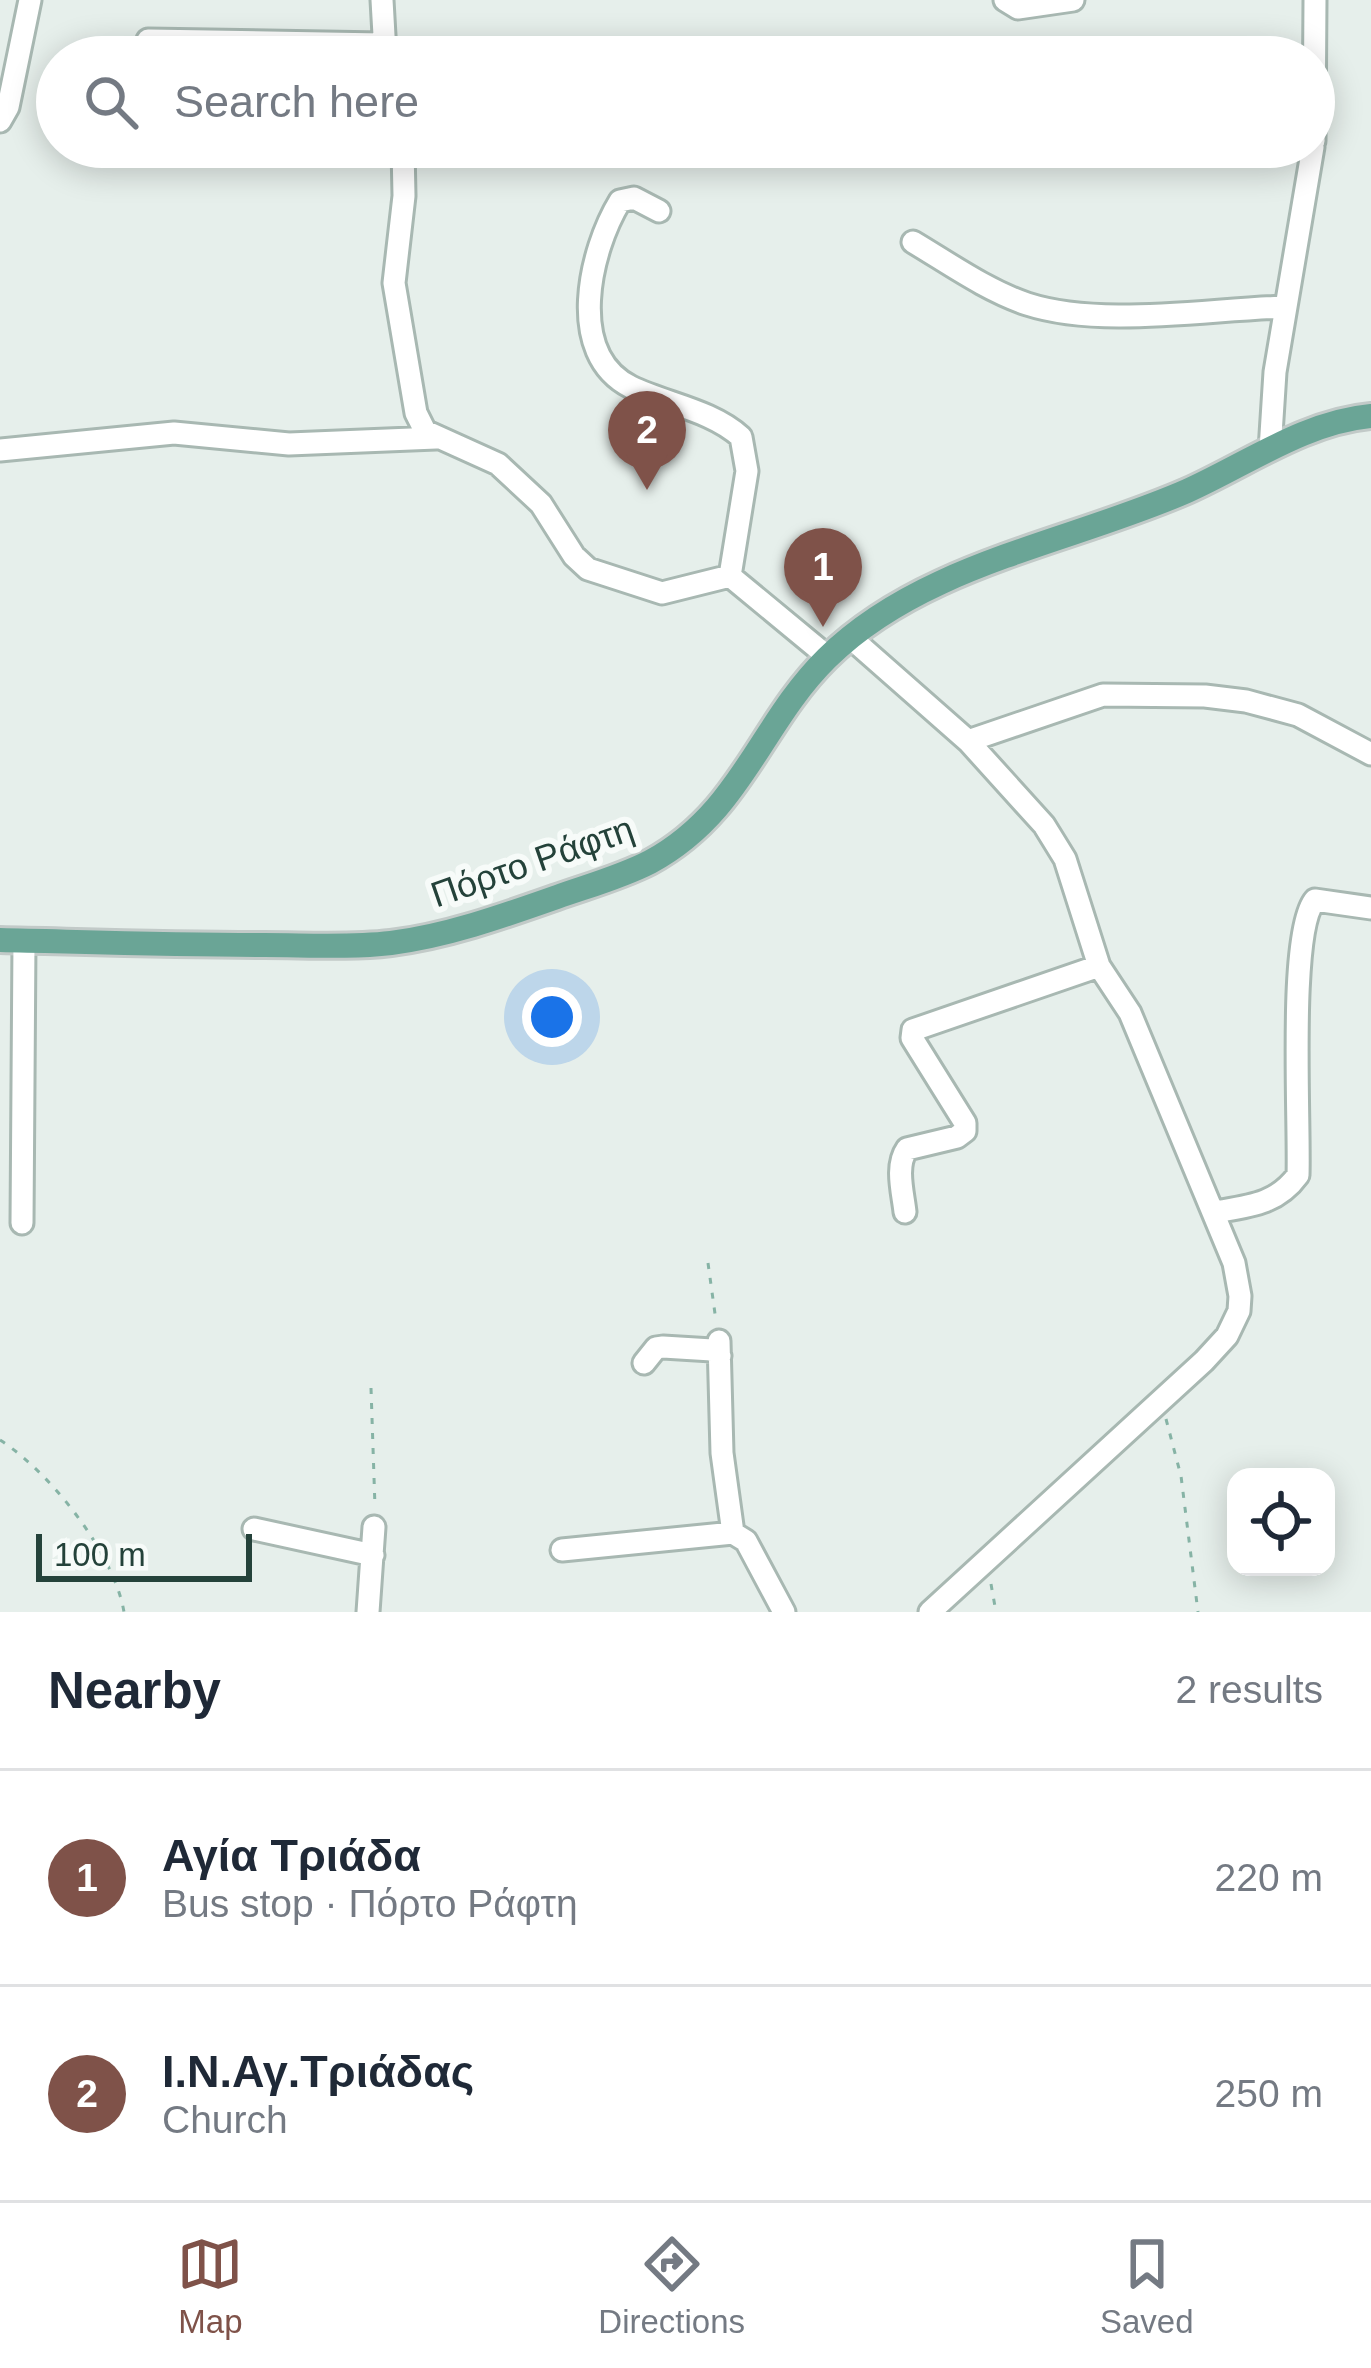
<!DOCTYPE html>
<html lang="en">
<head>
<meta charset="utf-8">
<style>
	body { margin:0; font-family:Helvetica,sans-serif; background:#f2f2f3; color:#1f2937 }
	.controls { position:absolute; right:36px; bottom:36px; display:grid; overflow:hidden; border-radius:24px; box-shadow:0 6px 30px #0003 }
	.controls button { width:108px; height:108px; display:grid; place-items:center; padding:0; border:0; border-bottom:3px solid #e0e1e3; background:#fff; color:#1f2937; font:60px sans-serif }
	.scale { position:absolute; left:36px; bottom:30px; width:216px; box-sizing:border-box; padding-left:12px; border:6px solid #24423a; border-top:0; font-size:33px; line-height:42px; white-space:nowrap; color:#24423a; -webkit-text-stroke:9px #f7fbf9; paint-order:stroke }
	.you { position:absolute; left:552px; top:1017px; width:42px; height:42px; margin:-30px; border:9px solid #fff; border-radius:50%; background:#1a73e8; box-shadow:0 0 0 18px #1a73e833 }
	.badge { display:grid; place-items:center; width:78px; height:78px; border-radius:50%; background:#7f5249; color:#fff; font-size:39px; font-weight:700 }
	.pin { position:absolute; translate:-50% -99px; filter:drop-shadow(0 3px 6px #0008) }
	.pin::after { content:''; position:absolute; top:63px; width:42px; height:36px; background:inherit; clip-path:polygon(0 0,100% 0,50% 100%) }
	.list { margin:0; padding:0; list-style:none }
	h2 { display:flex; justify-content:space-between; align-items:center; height:156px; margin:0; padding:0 48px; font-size:51px }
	h2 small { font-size:39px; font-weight:400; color:#747a83 }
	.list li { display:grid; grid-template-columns:78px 1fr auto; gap:36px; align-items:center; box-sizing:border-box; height:216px; padding:0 48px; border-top:3px solid #e0e1e3 }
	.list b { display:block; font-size:45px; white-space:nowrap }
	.list p { margin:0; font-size:39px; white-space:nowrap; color:#747a83 }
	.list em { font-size:39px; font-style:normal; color:#747a83 }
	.icon { flex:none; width:66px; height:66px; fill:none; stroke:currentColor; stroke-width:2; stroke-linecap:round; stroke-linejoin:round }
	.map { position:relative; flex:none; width:1371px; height:1612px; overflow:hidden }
	.search { position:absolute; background:#fff; box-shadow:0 6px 30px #0003; left:36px; right:36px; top:36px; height:132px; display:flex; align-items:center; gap:30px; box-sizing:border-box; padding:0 42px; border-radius:66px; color:#747a83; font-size:45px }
	.sheet { height:588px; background:#fff }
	nav { display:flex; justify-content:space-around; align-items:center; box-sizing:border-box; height:168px; border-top:3px solid #e0e1e3; background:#fff; font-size:33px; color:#747a83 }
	nav a { display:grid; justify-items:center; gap:6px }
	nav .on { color:#7f5249 }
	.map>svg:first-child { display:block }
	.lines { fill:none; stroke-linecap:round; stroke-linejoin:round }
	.minor-casing { stroke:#a8b8b2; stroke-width:27 }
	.major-casing { stroke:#c2cac8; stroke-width:30 }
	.path { stroke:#86b3a5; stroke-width:3; stroke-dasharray:6 9; stroke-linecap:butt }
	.minor { stroke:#fff; stroke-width:21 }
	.major { stroke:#6aa596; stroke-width:24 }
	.labels { text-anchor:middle; stroke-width:12; stroke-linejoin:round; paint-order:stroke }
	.street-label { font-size:36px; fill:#24423a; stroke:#f7fbf9 }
</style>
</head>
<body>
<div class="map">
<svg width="1371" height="1612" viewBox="0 0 1371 1612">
	<rect width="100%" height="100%" fill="#e6efeb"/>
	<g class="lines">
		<defs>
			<path id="minor" d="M382,0L385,53
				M1005,0L1018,8L1073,0
				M148,40L382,44
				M0,121L8,107L30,0
				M1314,141L1315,0
				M403,147L404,196L394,283L416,413L425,431L498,464L541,504L574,556L588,569L662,593L730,576L828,657
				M659,211L634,198L620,201C590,250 565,354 631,387C666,404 711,410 741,437L747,471L730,576
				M913,242C950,264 986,290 1027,304C1101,328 1208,309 1286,307
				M0,450L174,433L289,444L436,438
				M1270,450L1275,372L1313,147
				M851,638L968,741L1044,825L1065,859L1099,966L1130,1013L1234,1263L1240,1296L1239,1311L1227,1336L1204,1361L930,1612
				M968,741L1103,695L1205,696L1246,701L1298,715L1371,754
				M905,1212C903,1193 895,1166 907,1149L957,1137L965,1131V1123L912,1038L913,1030L1099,966
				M1215,1212C1250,1206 1277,1204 1298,1175C1300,1123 1288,931 1315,900L1371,908
				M22,1223L24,941
				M719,1341L722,1453L733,1533
				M644,1363L656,1348L663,1347L712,1350L720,1356
				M254,1529L373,1555
				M562,1550L733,1533L746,1541L784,1612
				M368,1612L374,1527"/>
			<path id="major" d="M0,940C88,942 176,945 264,945C306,945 349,948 391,943C447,936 503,916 557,897C588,886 621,877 650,862C742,812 759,725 827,658C922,564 1069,543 1187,491C1247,464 1305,422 1371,416"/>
		</defs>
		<!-- minor casing -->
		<use href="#minor" class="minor-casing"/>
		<!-- major casing -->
		<use href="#major" class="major-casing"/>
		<!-- path -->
		<path class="path" d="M708,1263L716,1321
			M371,1388L375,1507
			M1166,1419L1181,1476L1198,1612
			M0,1440C50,1472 114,1553 124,1612
			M991,1584L996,1612"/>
		<!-- minor -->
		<use href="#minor" class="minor"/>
		<!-- major -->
		<use href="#major" class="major"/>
	</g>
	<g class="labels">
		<!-- street labels -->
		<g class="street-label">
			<text transform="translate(532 861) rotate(-19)" y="13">Πόρτο Ράφτη</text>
		</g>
	</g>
</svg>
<div class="controls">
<button><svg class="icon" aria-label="locate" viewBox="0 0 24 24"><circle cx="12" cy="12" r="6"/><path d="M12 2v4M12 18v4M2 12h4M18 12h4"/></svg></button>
</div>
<div class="scale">100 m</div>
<div class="you"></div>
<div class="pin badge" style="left:823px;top:627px">1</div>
<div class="pin badge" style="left:647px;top:490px">2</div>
<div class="search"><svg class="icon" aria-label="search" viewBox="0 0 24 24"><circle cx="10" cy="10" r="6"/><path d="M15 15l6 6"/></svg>Search here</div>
</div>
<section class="sheet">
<h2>Nearby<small>2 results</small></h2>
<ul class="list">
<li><span class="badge">1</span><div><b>Αγία Τριάδα</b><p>Bus stop · Πόρτο Ράφτη</p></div><em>220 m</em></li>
<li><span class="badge">2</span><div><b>Ι.Ν.Αγ.Τριάδας</b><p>Church</p></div><em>250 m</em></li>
</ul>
</section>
<nav>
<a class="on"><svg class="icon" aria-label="map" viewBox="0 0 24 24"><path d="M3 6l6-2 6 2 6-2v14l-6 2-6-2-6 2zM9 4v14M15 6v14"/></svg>Map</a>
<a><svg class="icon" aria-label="directions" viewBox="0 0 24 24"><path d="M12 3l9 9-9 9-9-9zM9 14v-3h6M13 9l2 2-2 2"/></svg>Directions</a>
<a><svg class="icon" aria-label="saved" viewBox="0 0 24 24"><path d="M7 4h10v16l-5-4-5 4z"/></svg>Saved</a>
</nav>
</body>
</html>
